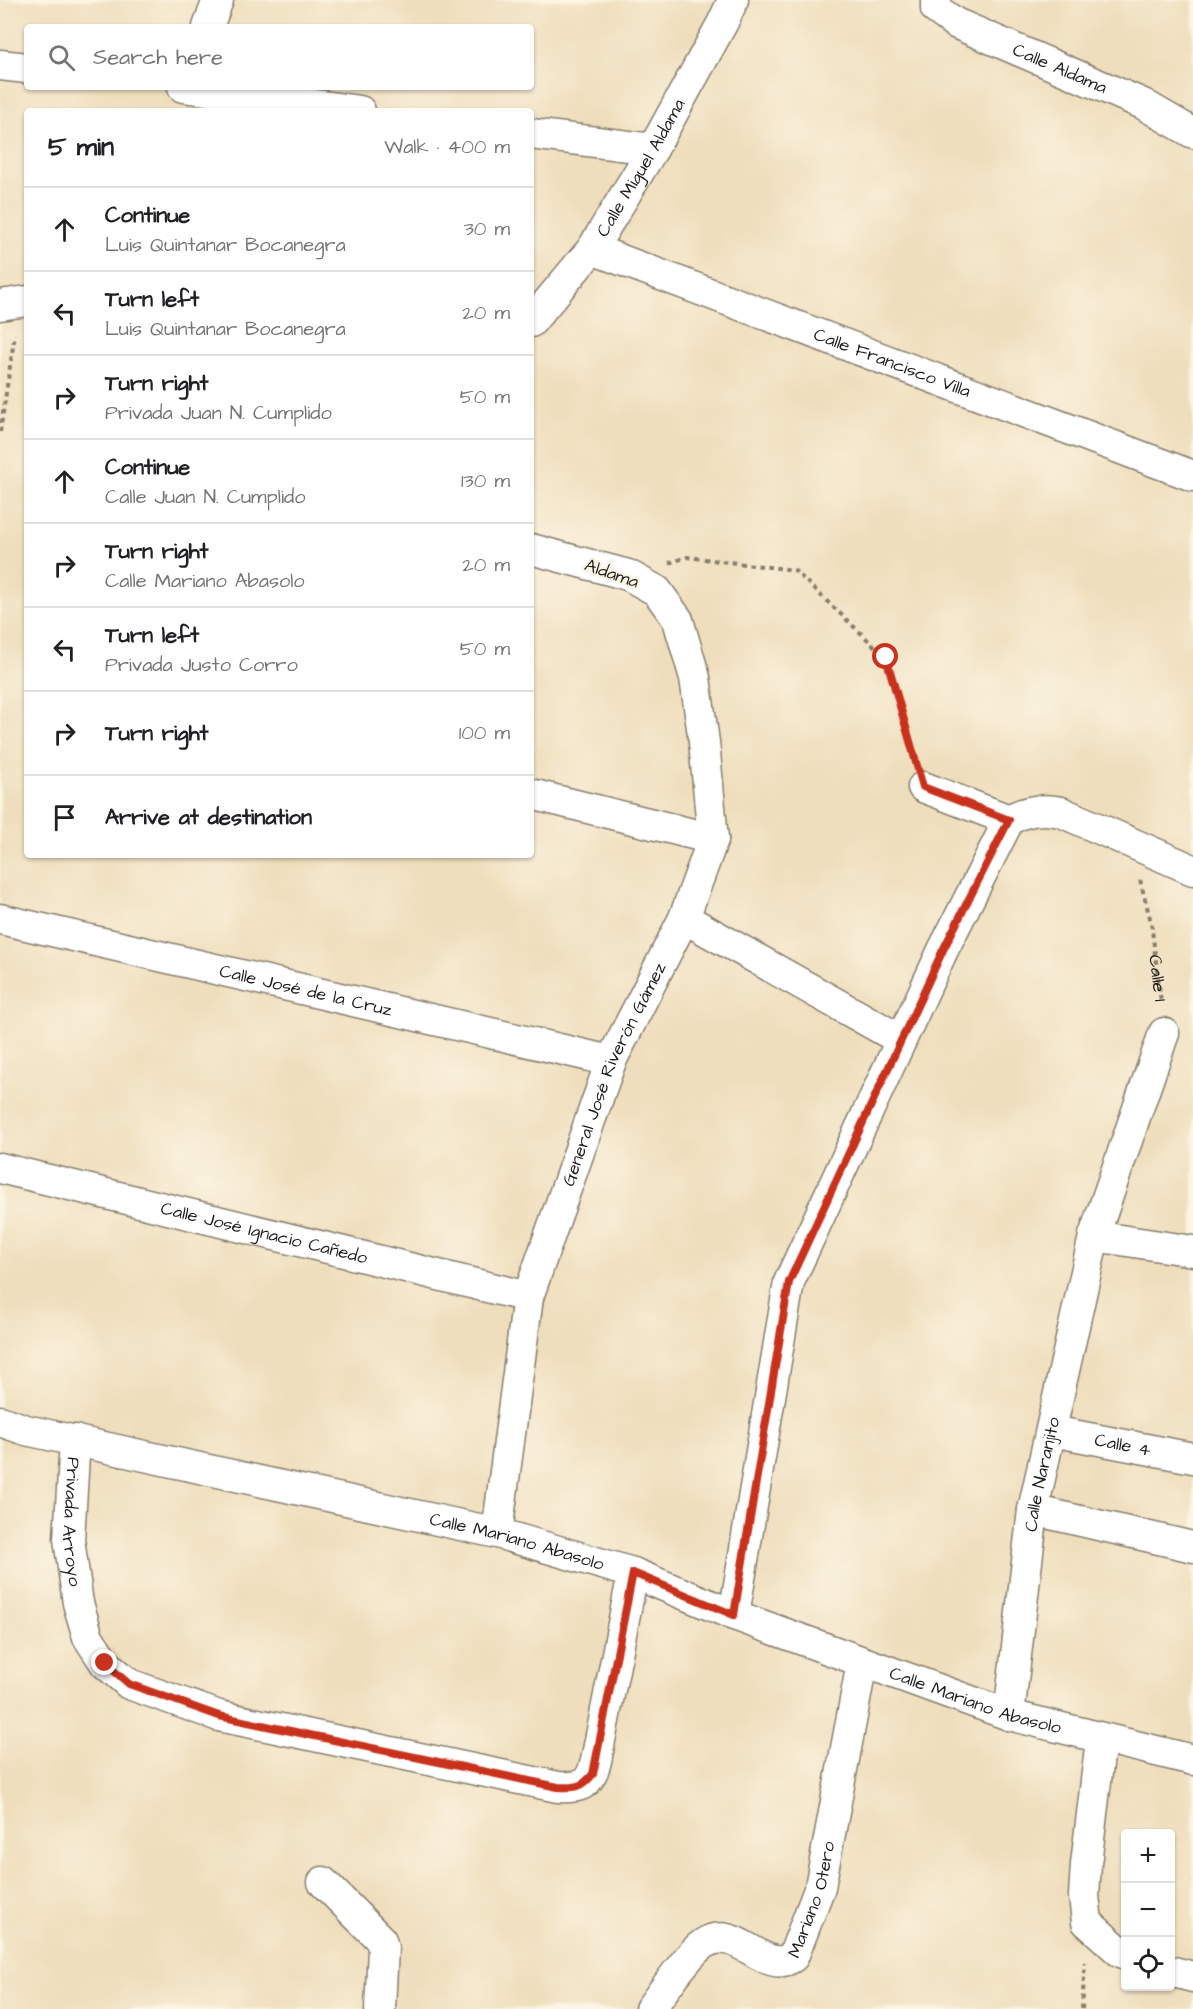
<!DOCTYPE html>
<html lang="en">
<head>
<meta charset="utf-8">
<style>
	body { margin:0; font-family:"Architects Daughter",sans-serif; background:#f6f6f6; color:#202124 }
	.controls { position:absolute; right:18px; bottom:18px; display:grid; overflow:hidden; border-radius:6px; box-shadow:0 2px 4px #0004 }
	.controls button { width:54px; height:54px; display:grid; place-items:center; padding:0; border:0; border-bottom:2px solid #e0e0e0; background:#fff; color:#202124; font:30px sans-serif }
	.stop { position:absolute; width:18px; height:18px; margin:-14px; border:4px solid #c8321e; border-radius:50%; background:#fff }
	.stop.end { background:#c8321e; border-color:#fff; box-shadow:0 2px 6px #0008 }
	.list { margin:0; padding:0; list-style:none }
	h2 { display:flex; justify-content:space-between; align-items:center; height:78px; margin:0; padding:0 24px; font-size:26px }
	h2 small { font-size:20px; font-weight:400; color:#757577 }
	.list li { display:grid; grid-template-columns:39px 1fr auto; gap:18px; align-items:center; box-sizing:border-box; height:84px; padding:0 24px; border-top:2px solid #e0e0e0 }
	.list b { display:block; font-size:22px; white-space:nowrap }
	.list p { margin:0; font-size:20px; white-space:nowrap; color:#757577 }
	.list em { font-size:20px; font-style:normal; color:#757577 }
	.icon { flex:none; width:33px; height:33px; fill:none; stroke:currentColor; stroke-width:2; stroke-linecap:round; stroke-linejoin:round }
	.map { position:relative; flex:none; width:1193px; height:2009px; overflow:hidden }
	.search { position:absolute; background:#fff; box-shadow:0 2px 4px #0004; left:24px; top:24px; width:510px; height:66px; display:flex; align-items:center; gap:15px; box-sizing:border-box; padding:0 21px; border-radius:6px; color:#757577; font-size:22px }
	.panel { position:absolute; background:#fff; box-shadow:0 2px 4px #0004; left:24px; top:108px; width:510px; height:750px; border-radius:6px }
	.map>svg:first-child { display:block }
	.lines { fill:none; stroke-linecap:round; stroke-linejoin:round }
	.street-casing { stroke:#867d6c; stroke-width:33 }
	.path { stroke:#867d6c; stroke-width:4; stroke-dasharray:4.5 4.5; stroke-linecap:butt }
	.street { stroke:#fff; stroke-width:30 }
	.route { stroke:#c8321e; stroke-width:8 }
	.labels { text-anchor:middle; stroke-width:5; stroke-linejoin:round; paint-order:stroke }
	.street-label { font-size:18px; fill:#1c1c1c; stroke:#fcf5e5 }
</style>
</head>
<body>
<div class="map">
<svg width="1193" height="2009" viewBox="0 0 1193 2009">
	<rect width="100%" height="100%" fill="#fcf5e5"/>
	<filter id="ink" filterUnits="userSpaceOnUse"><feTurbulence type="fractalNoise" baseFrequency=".0167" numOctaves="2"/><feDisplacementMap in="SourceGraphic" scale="12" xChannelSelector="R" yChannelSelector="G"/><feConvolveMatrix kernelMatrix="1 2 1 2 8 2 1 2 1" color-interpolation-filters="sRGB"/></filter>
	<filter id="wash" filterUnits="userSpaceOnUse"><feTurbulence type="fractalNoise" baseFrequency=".008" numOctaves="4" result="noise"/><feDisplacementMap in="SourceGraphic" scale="24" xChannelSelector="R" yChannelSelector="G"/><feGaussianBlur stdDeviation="1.35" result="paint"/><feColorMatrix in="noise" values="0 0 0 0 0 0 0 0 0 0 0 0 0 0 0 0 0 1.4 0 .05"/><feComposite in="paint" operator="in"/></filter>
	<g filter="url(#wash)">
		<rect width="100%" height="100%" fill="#efdebc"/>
	</g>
	<g filter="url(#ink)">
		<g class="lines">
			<defs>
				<g id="street">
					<path id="s2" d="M936,0V9L955,23L1143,104L1193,133"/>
					<path d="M208,27L218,0"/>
					<path d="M0,65L27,68"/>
					<path d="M183,87L360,111"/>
					<path d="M531,134L653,149"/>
					<path id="s3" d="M592,249L1193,476"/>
					<path d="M0,305L27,301"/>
					<path id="s4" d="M531,322L592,249L653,149L723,22L733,0"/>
					<path d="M923,787L1009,820"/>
					<path d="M531,794L713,839"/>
					<path d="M1009,820C1026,810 1042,808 1061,812L1193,870"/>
					<path d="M684,918L901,1040"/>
					<path id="s5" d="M0,919L611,1061"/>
					<path id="s6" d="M0,1168L528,1297"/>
					<path d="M1094,1236L1193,1251"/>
					<path id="s7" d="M0,1421L26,1430L497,1533L633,1573L734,1615L1009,1715L1193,1760"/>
					<path id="s8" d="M1052,1431L1193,1458"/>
					<path id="s9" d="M75,1440L69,1539L78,1603L88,1637L105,1663L129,1684L219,1716L558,1787C582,1788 590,1785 596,1761L633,1573"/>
					<path d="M1033,1510L1193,1547"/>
					<path id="s10" d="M497,1533L528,1297L611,1061L684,918L713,839L704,742L695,678L678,620L657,591L628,575L531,549"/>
					<path d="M734,1615L789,1282L943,950L1009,820"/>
					<path id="s11" d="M1009,1715L1033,1510L1094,1236L1164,1033"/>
					<path d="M1101,1739L1086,1864L1084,1896L1087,1922L1119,1951L1126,1954"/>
					<path d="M323,1882L381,1940L383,1948L380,2009"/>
					<path d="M1170,1971L1193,1977"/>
					<path id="s12" d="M650,2009C662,1993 688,1954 703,1944C737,1921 764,1977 793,1957L820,1887L862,1663"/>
				</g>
			</defs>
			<!-- street casing -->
			<use href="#street" class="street-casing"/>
			<!-- path -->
			<g class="path">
				<path d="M0,432L15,334"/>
				<path d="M669,563L687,557L794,570L886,657L915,758"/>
				<path id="s1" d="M1140,880L1151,922L1161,1002"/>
				<path d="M1082,2009L1085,1962"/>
			</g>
			<!-- street -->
			<use href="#street" class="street"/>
		</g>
	</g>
	<g class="lines" filter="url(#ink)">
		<!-- route -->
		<path class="route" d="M105,1663L129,1684L219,1716L558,1787C575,1788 582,1788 593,1774L633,1573L734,1615L789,1282L943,950L1009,820L923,787L886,657"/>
	</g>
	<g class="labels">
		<!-- street labels -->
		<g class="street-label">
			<text dy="6" stroke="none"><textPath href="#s2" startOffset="147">Calle Aldama</textPath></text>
			<text dy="6" stroke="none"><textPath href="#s4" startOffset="190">Calle Miguel Aldama</textPath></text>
			<text dy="6" stroke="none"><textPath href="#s3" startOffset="321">Calle Francisco Villa</textPath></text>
			<text transform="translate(612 573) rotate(19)" y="6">Aldama</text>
			<text dy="6" stroke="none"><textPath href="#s1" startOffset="100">Calle 1</textPath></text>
			<text dy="6" stroke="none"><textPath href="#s5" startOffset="314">Calle José de la Cruz</textPath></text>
			<text dy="6" stroke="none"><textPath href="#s10" startOffset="477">General José Riverón Gámez</textPath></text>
			<text dy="6" stroke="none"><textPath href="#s6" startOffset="272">Calle José Ignacio Cañedo</textPath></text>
			<text dy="6" stroke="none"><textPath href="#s8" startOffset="72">Calle 4</textPath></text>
			<text dy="6" stroke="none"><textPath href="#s11" startOffset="243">Calle Naranjito</textPath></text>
			<text dy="6" stroke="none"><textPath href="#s9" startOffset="82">Privada Arroyo</textPath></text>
			<text dy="6" stroke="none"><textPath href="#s7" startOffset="531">Calle Mariano Abasolo</textPath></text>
			<text dy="6" stroke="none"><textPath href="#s7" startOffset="1017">Calle Mariano Abasolo</textPath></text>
			<text dy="6" stroke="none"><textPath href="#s12" startOffset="242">Mariano Otero</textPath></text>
		</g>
	</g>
</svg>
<div class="controls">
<button>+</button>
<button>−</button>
<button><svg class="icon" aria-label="locate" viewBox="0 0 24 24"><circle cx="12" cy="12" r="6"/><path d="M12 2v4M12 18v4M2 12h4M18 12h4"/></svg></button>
</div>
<div class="stop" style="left:886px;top:657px"></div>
<div class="stop end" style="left:105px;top:1663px"></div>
<div class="search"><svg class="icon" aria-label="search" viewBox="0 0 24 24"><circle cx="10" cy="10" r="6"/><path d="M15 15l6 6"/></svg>Search here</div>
<section class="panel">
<h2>5 min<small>Walk · 400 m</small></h2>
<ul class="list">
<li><svg class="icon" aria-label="ahead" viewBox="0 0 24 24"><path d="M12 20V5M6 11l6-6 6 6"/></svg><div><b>Continue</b><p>Luis Quintanar Bocanegra</p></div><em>30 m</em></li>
<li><svg class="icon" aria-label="left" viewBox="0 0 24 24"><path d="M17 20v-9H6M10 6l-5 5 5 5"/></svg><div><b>Turn left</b><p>Luis Quintanar Bocanegra</p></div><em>20 m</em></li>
<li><svg class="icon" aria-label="right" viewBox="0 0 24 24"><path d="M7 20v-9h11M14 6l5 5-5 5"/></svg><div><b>Turn right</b><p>Privada Juan N. Cumplido</p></div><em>50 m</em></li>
<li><svg class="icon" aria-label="ahead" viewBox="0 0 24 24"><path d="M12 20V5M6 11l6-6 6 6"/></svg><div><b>Continue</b><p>Calle Juan N. Cumplido</p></div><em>130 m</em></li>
<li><svg class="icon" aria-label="right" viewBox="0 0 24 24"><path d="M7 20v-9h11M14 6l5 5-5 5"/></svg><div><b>Turn right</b><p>Calle Mariano Abasolo</p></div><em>20 m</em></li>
<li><svg class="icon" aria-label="left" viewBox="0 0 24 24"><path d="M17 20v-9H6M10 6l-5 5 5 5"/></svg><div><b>Turn left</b><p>Privada Justo Corro</p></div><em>50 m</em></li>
<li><svg class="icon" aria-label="right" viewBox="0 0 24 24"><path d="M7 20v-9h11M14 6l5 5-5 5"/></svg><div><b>Turn right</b></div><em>100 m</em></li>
<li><svg class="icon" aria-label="arrive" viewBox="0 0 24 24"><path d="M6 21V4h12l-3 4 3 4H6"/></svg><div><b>Arrive at destination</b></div></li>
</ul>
</section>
</div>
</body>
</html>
